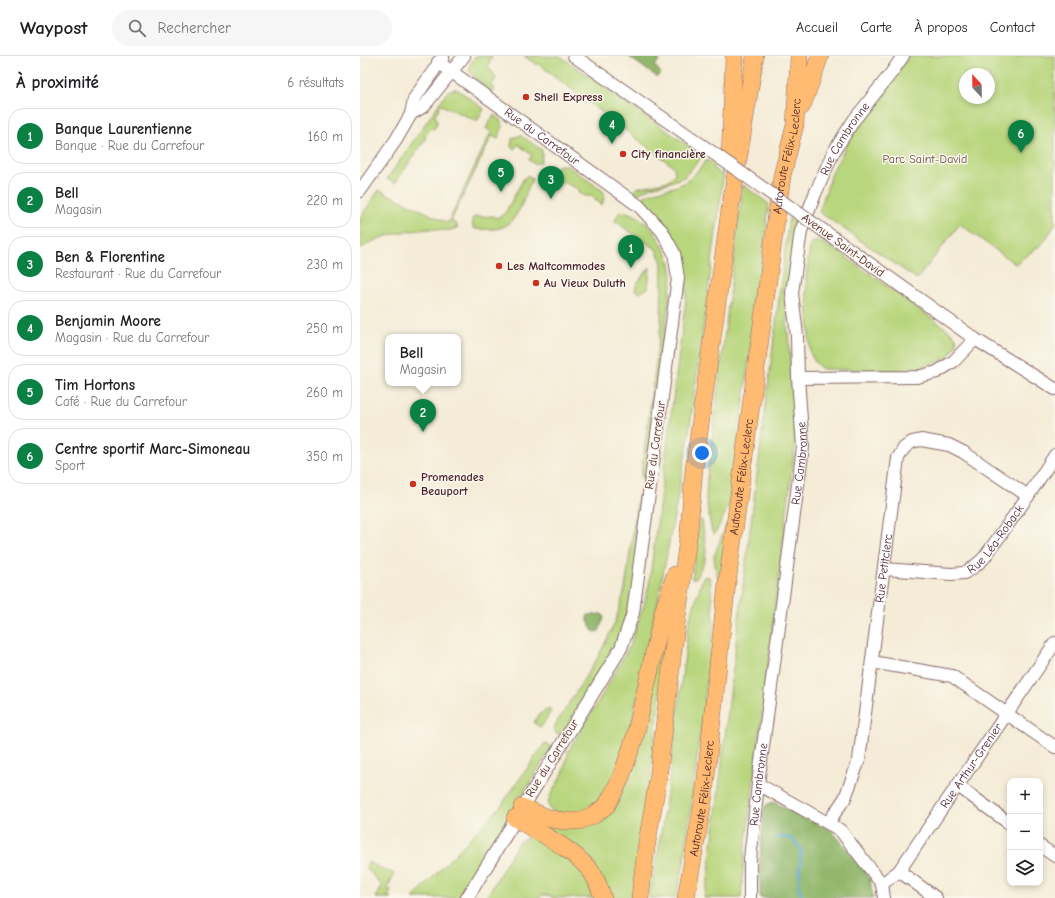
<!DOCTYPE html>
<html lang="fr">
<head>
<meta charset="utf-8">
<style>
	body { margin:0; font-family:"Comic Neue",sans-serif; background:#f6f6f6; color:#202124 }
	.controls { position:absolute; right:12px; bottom:12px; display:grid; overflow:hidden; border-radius:8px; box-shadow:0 2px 6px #0003 }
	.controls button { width:36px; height:36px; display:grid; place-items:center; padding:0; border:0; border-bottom:1px solid #e0e0e0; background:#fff; color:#202124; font:20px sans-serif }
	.compass { position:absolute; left:599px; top:12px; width:36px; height:36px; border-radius:50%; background:#fff; box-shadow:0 2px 6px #0003; rotate:338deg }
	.you { position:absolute; left:342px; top:397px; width:14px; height:14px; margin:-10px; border:3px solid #fff; border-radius:50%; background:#1a73e8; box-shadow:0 0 0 6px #1a73e833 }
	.badge { display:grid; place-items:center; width:26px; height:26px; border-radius:50%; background:#0b8043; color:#fff; font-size:13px; font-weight:700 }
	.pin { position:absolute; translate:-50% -33px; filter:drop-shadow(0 1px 2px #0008) }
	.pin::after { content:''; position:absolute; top:21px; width:14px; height:12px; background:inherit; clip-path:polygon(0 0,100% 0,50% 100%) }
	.popup { position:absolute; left:25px; top:278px; width:76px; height:52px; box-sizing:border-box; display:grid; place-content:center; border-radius:8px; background:#fff; filter:drop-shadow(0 1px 3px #0005); font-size:13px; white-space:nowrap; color:#757577 }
	.popup b { font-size:15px; color:#202124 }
	.popup::after { content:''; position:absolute; left:50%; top:100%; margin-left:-8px; border:8px solid transparent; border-top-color:#fff }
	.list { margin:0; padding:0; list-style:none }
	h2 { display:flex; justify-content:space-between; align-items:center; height:52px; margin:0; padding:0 16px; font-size:17px }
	h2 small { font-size:13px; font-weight:400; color:#757577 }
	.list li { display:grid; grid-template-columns:26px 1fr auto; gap:12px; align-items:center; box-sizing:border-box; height:56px; margin:0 8px 8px; padding:0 8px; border:1px solid #e0e0e0; border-radius:16px }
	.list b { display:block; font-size:15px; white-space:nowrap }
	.list p { margin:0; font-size:13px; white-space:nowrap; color:#757577 }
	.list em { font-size:13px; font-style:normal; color:#757577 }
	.icon { flex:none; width:22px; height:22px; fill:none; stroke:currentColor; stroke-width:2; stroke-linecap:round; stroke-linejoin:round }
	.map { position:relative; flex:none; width:695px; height:842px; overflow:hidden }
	header { display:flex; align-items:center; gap:24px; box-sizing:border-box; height:56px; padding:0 20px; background:#fff; border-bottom:1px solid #e0e0e0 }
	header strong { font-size:19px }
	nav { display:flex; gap:22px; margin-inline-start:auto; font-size:14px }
	.search { width:280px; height:36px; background:#f6f6f6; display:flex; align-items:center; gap:10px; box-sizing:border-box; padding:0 14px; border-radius:22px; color:#757577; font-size:15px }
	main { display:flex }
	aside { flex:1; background:#fff }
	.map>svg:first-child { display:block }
	.green { fill:#b8d67d; stroke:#817a54; fill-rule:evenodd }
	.forest { fill:#92b76c; stroke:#6e6b4c }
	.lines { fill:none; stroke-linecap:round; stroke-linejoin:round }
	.stream { stroke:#64aada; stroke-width:2.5 }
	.minor-casing { stroke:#866767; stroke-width:14 }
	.highway-casing { stroke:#866767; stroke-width:18 }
	.minor { stroke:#fff; stroke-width:12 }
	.highway { stroke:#ffbb71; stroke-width:17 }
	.minor-bridge-casing { stroke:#866767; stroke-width:14; stroke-linecap:butt }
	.minor-bridge { stroke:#fff; stroke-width:12 }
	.poi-dot { fill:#c8321e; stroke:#fbf7ec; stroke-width:1.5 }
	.labels { text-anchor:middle; stroke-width:3; stroke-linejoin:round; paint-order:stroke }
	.poi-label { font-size:12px; font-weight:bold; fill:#4a1f2b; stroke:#fbf7ec; text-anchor:start }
	.street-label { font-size:12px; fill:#4a1f2b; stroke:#fbf7ec }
	.park-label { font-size:12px; fill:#664d40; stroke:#fbf7ec }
</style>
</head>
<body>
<header>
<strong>Waypost</strong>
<div class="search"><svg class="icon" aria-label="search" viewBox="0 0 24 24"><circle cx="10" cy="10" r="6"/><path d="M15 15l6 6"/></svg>Rechercher</div>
<nav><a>Accueil</a><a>Carte</a><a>À propos</a><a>Contact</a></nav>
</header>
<main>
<aside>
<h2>À proximité<small>6 résultats</small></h2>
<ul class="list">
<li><span class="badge">1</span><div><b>Banque Laurentienne</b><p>Banque · Rue du Carrefour</p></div><em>160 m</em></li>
<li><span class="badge">2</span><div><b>Bell</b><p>Magasin</p></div><em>220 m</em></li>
<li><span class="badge">3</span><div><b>Ben &amp; Florentine</b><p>Restaurant · Rue du Carrefour</p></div><em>230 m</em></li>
<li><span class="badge">4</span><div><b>Benjamin Moore</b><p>Magasin · Rue du Carrefour</p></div><em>250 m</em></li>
<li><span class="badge">5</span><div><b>Tim Hortons</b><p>Café · Rue du Carrefour</p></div><em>260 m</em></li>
<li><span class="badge">6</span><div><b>Centre sportif Marc-Simoneau</b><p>Sport</p></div><em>350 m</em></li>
</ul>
</aside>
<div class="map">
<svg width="695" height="842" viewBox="0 0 695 842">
	<rect width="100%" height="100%" fill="#fbf7ec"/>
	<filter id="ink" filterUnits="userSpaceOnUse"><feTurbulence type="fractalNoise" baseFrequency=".025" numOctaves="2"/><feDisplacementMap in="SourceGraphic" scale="8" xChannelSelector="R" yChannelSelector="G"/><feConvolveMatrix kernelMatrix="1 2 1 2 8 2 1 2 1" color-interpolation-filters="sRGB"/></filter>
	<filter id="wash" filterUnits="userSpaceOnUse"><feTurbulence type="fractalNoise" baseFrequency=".012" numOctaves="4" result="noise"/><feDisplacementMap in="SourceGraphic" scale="16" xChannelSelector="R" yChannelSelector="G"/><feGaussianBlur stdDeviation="0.9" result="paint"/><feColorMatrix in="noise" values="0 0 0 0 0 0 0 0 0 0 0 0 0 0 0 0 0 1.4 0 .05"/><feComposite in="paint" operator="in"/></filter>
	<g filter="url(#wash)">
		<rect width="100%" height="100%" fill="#f4ecd7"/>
		<!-- green -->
		<path class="green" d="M116,0H132L128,10L133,17L136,23C132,27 131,29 134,34L133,38L117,25L109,14L111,6Z
			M164,0H200L343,100L324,121L308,127L291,131L276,139H272L268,135L274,136L276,132L308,125L315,118L314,111L180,9L174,7Z
			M549,0H695V169L682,188L655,208L600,168L557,223L459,156L473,114L495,75ZM605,18H629V42H605Z
			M95,33L100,35L124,53L117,65L81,49L75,59L77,67L74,73L71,72L64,81L66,82L36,126L35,127L27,123L88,35Z
			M134,59L140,64L143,70L138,83L132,80L91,165L96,168L98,171C90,177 77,173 68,173C46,175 18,179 0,193V162L19,134L88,167L131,76L126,72Z
			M160,79L182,94V99L181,106L175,108L169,104L172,99L158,88L154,93L151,91L152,83Z
			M347,104L354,109L353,112L361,119L363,115L364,116L328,385L298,545L265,697L240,751L212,761L190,754L188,748L190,740L203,717L209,694L250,626L270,589L284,549L289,529L326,243C327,211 319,178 294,156C289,152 284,149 279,145C290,133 308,135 322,128C332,124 339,112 347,104Z
			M200,109H206L243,135L245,139L242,149L231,140H225L218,137L220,134L204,126L202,128L186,121L194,112Z
			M168,119L172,123L171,126C164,141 158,167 140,172C132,174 123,173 115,173L113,171L112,163L114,161L134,160L136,162L141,160L145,157L164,122Z
			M383,129L409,148L373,430L369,449L356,476L354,478L352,476L346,444L347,422Z
			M261,156C283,155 301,183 308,201C310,207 311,214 312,220L286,423L283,424L281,420L301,268L302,207L296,193L256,166L255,164L259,157Z
			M429,162L438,169L428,237L427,267L434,347L435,389L384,803L381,842H344L348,824L377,579Z
			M457,184L476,194L591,276L596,282L597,288L588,301L575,307L550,315L463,313C456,309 453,304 450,296L446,224L450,189L453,186Z
			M290,211L288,232L280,237L275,234L277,227Z
			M283,438L285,440L274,534L262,572L256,589L245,608L203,677L197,678L194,674V671L238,601L255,567L265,533L278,441L280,439Z
			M339,464L342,465L346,494L345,503L336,522L332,523Z
			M367,467L360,530L355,509L354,500Z
			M346,520L350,522L354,568L324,806L316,842H288L298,797L309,724L329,566L343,522Z
			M310,557L282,789L273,836L271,842H251L180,772L184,767L242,762Z
			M190,653L191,655L182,670L180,671L174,667C177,660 182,655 190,653Z
			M185,687L190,690L189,696L98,842H53L140,751Z
			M169,781C183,784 216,806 226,818C232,824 235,834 240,842H192V840L182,839L180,842H126L158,787L164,783Z
			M8,806L34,818L27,833L31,834L28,840L32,842H16L22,830L6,811Z"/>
		<!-- forest -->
		<path class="forest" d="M268,0H302L295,10L301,17L297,21Z
			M242,558L244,561L239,575L235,576L232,574L227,562L228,559Z
			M413,746L472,775L505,815L510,824L513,842H400V806L404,751L408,748Z"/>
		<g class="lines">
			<!-- stream -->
			<path class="stream" d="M417,781L431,782L441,793L439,832L442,842"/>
		</g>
	</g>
	<g filter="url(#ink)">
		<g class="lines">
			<defs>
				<g id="minor">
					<path d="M214,0L356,99"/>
					<path id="s1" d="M78,6L279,150L302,175L314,197L318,222L273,557L261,592L107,842"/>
					<path d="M51,58L64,50L104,0"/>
					<path d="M0,135L36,84L51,58L54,43L83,1"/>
					<path d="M464,175L615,283L695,333"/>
					<path d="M438,322L557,321L577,316L594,305L615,283"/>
					<path id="s2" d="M524,513L591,518L604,517L614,511L624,502L668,440L695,399"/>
					<path d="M512,606L592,620L695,691"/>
					<path d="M398,728L480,774L522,828L524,842"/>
					<path d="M598,730L650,768"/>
					<path id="s3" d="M468,767L485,742L499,704L538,402L544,392L552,386L561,384L589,389L603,396L668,440"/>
					<path d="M680,790L695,800"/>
					<path d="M539,815L576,842"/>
					<path id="s4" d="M522,828L539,815L695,587"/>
					<path id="s5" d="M390,842V804L398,728L443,391L438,322L437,280L432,237L441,175L455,138L473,97L494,64L532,16L543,0"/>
				</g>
				<g id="highway">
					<path d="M442,50L460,0"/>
					<path d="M370,102L374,0"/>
					<path d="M162,751L191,763L204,765H219L234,759L247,749L260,724L275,681L303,556L315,519"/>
					<path d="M155,762C180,777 210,791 230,814C236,821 240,833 243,842"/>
					<path d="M280,842L286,792L298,723L316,569L329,475L334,413L369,160L395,0"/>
					<path id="s6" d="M326,842L344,740L366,535L422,120L435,69L439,0"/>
				</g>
			</defs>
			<!-- minor casing -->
			<use href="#minor" class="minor-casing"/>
			<!-- highway casing -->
			<use href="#highway" class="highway-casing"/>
			<!-- minor -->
			<use href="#minor" class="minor"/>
			<!-- highway -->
			<use href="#highway" class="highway"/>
			<defs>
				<path id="minor-bridge" d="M356,99L464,175"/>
			</defs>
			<!-- minor-bridge casing -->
			<use href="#minor-bridge" class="minor-bridge-casing"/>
			<!-- minor-bridge -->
			<use href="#minor-bridge" class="minor-bridge"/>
		</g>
	</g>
	<!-- markers -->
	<g class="poi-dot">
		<circle cx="166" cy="41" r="4"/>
		<circle cx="263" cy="98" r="4"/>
		<circle cx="139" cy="210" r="4"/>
		<circle cx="176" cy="227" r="4"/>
		<circle cx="53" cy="428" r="4"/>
	</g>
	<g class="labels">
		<!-- poi labels -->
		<g class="poi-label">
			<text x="174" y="45">Shell Express</text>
			<text x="271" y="102">City financière</text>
			<text x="147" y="214">Les Maltcommodes</text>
			<text x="184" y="231">Au Vieux Duluth</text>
			<text x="61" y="425">Promenades<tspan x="61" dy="14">Beauport</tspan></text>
		</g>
		<!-- street labels -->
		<g class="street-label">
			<text dy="4" stroke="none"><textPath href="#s1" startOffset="128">Rue du Carrefour</textPath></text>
			<text dy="4" stroke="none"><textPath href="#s5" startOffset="774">Rue Cambronne</textPath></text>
			<text dy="4" stroke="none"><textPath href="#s6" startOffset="749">Autoroute Félix-Leclerc</textPath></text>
			<text transform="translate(483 189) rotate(36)" y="4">Avenue Saint-David</text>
			<text transform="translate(295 389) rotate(-82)" y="4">Rue du Carrefour</text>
			<text dy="4" stroke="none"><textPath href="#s5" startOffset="438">Rue Cambronne</textPath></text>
			<text dy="4" stroke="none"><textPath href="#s6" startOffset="425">Autoroute Félix-Leclerc</textPath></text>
			<text dy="4" stroke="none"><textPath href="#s2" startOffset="127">Rue Léa-Roback</textPath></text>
			<text dy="4" stroke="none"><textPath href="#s3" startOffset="264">Rue Petitclerc</textPath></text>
			<text transform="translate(192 702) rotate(-58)" y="4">Rue du Carrefour</text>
			<text dy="4" stroke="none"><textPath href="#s4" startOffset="149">Rue Arthur-Grenier</textPath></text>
			<text dy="4" stroke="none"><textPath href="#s5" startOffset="114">Rue Cambronne</textPath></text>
			<text dy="4" stroke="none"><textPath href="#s6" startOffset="101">Autoroute Félix-Leclerc</textPath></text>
		</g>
		<!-- park labels -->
		<g class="park-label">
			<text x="565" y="107">Parc Saint-David</text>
		</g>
	</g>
</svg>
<div class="controls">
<button>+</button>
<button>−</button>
<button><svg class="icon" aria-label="layers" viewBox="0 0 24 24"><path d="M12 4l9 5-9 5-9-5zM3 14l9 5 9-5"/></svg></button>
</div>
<svg class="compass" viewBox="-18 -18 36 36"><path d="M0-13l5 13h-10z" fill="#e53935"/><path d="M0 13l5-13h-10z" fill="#757577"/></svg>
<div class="you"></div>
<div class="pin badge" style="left:271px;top:212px">1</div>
<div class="pin badge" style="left:63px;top:376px">2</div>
<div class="popup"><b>Bell</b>Magasin</div>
<div class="pin badge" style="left:191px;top:143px">3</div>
<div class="pin badge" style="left:252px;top:88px">4</div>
<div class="pin badge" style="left:141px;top:136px">5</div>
<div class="pin badge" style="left:661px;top:97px">6</div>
</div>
</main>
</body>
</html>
